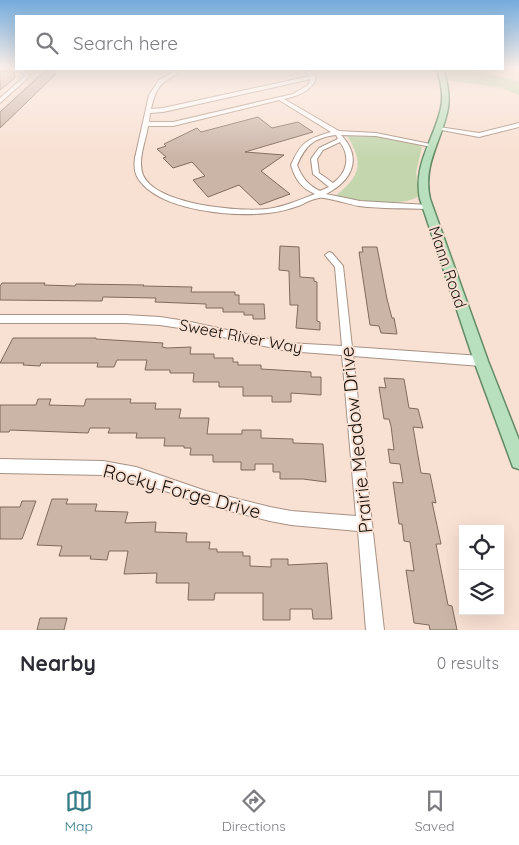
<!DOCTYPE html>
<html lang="en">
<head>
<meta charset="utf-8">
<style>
	body { margin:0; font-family:Quicksand,sans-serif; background:#f7f7f7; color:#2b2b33 }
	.controls { position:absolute; right:15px; bottom:15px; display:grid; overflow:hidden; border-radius:0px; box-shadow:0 5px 20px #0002 }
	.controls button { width:45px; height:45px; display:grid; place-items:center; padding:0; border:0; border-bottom:1px solid #e1e1e2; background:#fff; color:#2b2b33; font:25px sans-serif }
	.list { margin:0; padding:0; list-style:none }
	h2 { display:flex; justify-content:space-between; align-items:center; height:65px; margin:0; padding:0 20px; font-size:21px }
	h2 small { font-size:16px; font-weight:400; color:#7c7c81 }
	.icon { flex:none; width:28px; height:28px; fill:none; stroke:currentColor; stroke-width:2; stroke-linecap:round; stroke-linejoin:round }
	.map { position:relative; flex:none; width:519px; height:630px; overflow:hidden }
	.search { position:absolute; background:#fff; box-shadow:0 5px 20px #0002; left:15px; right:15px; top:15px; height:55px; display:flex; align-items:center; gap:12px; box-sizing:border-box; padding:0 18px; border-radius:0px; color:#7c7c81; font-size:19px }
	.sheet { height:145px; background:#fff }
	nav { display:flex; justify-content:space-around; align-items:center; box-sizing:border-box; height:70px; border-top:1px solid #e1e1e2; background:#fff; font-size:14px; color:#7c7c81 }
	nav a { display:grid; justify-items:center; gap:2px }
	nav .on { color:#377d89 }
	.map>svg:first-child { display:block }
	.green { fill:#c3d6ae }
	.building { fill:#cbb5a7; stroke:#7f6b5e }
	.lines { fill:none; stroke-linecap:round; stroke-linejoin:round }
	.minor-casing { stroke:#a79284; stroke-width:2 }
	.major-casing { stroke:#638b64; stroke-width:3 }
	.minor { fill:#fff; fill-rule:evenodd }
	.major { fill:#b9e0be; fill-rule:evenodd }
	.labels { text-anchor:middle; stroke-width:4; stroke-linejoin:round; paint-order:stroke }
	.street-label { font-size:16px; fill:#18110c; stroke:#f8e0d2 }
	.near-street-label { font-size:19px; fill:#18110c; stroke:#f8e0d2 }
</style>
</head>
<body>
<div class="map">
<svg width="519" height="630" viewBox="0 0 519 630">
	<rect width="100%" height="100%" fill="#f8e0d2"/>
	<!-- green -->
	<path class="green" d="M443,69H467L519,81V95L502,88L447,80Z
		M346,134C367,135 403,135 422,147L416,172L419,196C403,208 354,200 335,196C362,175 364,162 346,134Z"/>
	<!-- building -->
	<path class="building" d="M47,69H58L53,74H56L0,128V112Z
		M0,71L14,72L15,78L0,90Z
		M258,117L272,128L298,122L313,132L245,152L284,155L261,171L290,194L260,205L239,185L208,197L193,180L205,176L192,162L173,168L163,158L166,157L157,149L166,146L164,144L197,128L201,132Z
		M280,246L299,247L300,277L314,278V281L317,282V321L320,322V330L296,328L298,305H290L289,271L279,270Z
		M362,247H377L387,299L392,318H394L397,334L381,333L379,326L370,325L359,252H363Z
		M2,283H45L44,285L75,286L76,284L144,285L143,286L192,287L191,292H235V295H239V304H264L265,319H253V315H244V312H223V308H206V304L155,302L156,298L103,297L102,301L0,300V286Z
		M13,338H96V339L163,343L162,347L167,348L191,347L190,354H214V358H233V362H238V365H261V369L311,372V377H321V395L291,393V402H272V396H243V387H219V382H193L194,373H170V370H145L147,360H117L114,367H97L98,363H41L40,366L23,365L24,363H0Z
		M384,378L404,379L409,408L418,409L423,428L413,427L421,473L430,474L436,503L432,502L441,544H436L448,605L452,606L457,630H430L429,625L414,623L406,570L414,571L410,542L404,541L402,524H399L393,482L403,483L400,464L390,463L388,449L394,450L391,426L389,419H384L379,387L386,388Z
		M38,399H51L49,405L84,406L86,399H131L130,403H156L155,409H181L179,418H209L207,434H242V430H261V438L293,439V443L323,444L326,482L303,479H280V472H273V464H255V470H241V462H213V455H190L191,448H184V446H164L165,438H136L137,433H108L110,428H90L88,433L10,430L9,432H0V405H36Z
		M52,499H68L66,504H97L95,511L128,512L125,523L156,522L155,532L187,533L186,542H210L209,549H217V552H243V556H250V566L271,567V559H288V565L327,563L332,619H313L312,609H290V620H263V593H215L214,600H188L189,583H156L157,573L124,574L128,551H109L107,560L90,559L91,556H59L62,546L37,545Z
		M22,501H36L22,539H0V507H20Z
		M40,618H67L64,630H37Z"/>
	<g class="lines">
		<defs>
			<path id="minor" d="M0,67C12,67 23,66 30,76L0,103V98L25,76C20,68 9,70 0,69Z
				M178,69H183C163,84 157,82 151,109L163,108L310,76L302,69H306L316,77C313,91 297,96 284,99L339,131L376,133L435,145L432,147L376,136L341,135C363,158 352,181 326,194L360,201L428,205L432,207L428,209C405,208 382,209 359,206C351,205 324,196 319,198C313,199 306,202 301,205C290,209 279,212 268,213C232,217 161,211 139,180C134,173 134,165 135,158L149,95L159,80ZM311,79L308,85L293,94L173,122H149L150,113L163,112ZM279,100L331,132C307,139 301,142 291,165C295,179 301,188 315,194C299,200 284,207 267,209C239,212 156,205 143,175C137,160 146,141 148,126H173ZM336,135L338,139L319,148L311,159L313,174L329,187L320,191C308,185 302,178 297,165C306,145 313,138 336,135ZM340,142C351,157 347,173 333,183L319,173L317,159L323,150Z
				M519,123V127L479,137L436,129L439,127L479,133Z
				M329,252L332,253L343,266L352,347L481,356L485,358L487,361L485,364L481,366L353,356L384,630H366L358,531L291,525L270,521L206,505L136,481L103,475L0,473V459L103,461L136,467L206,491L270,507L291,511L356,516L342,355L287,351L186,329L160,325L125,323H0V315H125L160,317L186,321L287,343L342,346L335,267L325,255Z"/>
			<path id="major" d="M437,69H443C447,81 450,95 448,108C442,141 422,164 430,199L488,361L519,440V469L513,467L474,361L420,199C413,164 434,140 441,108C444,95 441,82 437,69Z"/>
		</defs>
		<!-- minor casing -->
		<use href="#minor" class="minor-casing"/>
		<!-- major casing -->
		<use href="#major" class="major-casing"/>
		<!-- minor -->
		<use href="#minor" class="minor"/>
		<!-- major -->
		<use href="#major" class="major"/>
	</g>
	<!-- sky -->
	<linearGradient id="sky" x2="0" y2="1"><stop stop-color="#73abdc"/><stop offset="0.43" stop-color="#fcf1eb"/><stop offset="1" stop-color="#fcf1eb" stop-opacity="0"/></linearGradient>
	<rect width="519" height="156" fill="url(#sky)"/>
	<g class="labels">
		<!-- street labels -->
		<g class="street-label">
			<text transform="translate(448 267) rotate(71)" y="6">Mann Road</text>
			<text transform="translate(241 336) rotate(11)" y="6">Sweet River Way</text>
		</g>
		<!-- near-street labels -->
		<g class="near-street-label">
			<text transform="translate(356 440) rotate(-96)" y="7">Prairie Meadow Drive</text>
			<text transform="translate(182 491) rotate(15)" y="7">Rocky Forge Drive</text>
		</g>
	</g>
</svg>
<div class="controls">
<button><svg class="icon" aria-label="locate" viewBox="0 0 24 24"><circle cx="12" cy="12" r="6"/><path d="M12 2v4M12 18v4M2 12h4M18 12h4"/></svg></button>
<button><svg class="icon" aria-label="layers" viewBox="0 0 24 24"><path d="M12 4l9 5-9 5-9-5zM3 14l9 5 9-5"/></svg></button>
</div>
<div class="search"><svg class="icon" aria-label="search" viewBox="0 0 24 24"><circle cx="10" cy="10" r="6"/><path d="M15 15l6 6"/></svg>Search here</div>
</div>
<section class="sheet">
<h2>Nearby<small>0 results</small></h2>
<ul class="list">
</ul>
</section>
<nav>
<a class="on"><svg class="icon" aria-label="map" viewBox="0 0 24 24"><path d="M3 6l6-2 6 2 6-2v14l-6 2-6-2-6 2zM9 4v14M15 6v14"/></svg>Map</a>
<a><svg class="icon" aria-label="directions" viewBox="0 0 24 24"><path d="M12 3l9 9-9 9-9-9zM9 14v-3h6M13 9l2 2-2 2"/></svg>Directions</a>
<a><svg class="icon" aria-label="saved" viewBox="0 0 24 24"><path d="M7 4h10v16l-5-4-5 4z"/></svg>Saved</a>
</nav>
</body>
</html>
